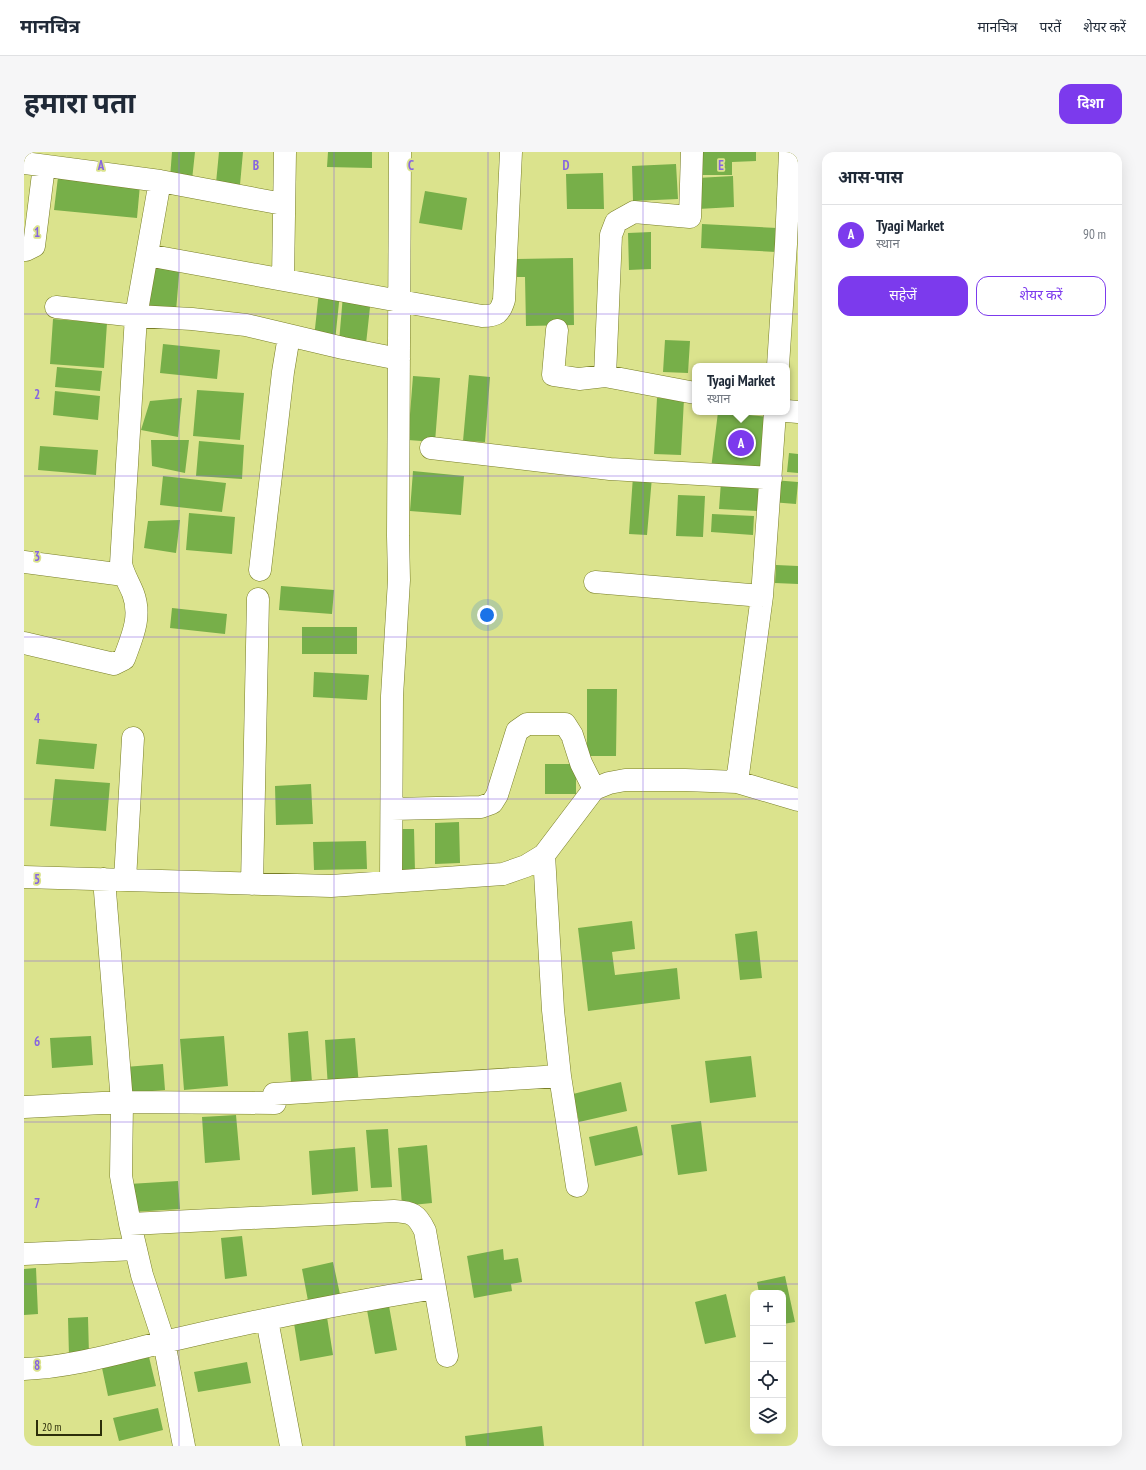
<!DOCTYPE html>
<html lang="hi">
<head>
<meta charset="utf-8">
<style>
	body { margin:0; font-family:"PT Sans Narrow","Noto Sans Devanagari",sans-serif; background:#f6f6f7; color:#1f2937 }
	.controls { position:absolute; right:12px; bottom:12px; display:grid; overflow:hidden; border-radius:8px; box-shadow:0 4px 16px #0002 }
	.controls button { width:36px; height:36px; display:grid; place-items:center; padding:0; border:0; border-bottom:1px solid #e0e1e3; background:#fff; color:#1f2937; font:20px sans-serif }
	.scale { position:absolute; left:12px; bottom:10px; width:66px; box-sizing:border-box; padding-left:4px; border:2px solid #2c2e0a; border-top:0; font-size:11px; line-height:14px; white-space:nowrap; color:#2c2e0a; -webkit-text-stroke:3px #dbe38d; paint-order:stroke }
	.you { position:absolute; left:463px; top:463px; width:14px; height:14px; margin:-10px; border:3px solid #fff; border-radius:50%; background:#1a73e8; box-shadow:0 0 0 6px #1a73e833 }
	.badge { display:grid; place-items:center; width:26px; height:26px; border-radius:50%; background:#7c3aed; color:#fff; font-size:13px; font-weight:700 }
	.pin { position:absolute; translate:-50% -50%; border:2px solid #fff; box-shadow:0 1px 4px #0006 }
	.popup { position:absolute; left:668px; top:211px; width:98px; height:52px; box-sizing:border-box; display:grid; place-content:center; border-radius:8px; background:#fff; filter:drop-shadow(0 1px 3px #0005); font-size:13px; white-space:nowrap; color:#747a83 }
	.popup b { font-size:15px; color:#1f2937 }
	.popup::after { content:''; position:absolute; left:50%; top:100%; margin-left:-8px; border:8px solid transparent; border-top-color:#fff }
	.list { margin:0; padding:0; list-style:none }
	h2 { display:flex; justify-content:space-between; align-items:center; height:52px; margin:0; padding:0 16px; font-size:17px }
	h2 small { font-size:13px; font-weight:400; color:#747a83 }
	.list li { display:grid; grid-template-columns:26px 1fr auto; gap:12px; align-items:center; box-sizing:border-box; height:60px; padding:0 16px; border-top:1px solid #e0e1e3 }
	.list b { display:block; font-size:15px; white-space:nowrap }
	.list p { margin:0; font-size:13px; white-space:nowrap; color:#747a83 }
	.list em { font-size:13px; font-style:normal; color:#747a83 }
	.actions { display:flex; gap:8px; padding:12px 16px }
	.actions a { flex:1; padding:9px 0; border:1px solid #7c3aed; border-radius:12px; text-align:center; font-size:14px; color:#7c3aed }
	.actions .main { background:#7c3aed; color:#fff }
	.icon { flex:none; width:22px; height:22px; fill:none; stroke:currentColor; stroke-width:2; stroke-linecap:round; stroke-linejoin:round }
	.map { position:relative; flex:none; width:774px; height:1294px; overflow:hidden; border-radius:12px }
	header { display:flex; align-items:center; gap:24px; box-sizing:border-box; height:56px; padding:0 20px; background:#fff; border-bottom:1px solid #e0e1e3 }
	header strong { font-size:19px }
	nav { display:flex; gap:22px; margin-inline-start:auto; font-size:14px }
	.intro { display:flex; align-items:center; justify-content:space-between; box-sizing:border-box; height:96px; padding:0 24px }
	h1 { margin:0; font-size:28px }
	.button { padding:10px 18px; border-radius:12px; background:#7c3aed; color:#fff; font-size:14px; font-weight:700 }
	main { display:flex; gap:24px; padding:0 24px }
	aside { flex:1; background:#fff; border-radius:12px; box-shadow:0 4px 16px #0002 }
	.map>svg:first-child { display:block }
	.building { fill:#77af49 }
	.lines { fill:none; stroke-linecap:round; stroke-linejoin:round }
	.minor-casing { stroke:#787e27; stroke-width:23 }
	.minor { stroke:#fff; stroke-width:22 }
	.grid { fill:none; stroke:#8765e0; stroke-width:1; stroke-opacity:0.55 }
	.grid-label { font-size:13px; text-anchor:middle; font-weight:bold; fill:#8765e0; stroke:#dbe38d; stroke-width:3.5; stroke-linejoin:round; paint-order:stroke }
</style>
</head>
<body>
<header>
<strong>मानचित्र</strong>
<nav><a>मानचित्र</a><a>परतें</a><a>शेयर करें</a></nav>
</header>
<div class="intro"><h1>हमारा पता</h1><a class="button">दिशा</a></div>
<main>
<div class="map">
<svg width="774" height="1294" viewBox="0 0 774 1294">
	<rect width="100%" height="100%" fill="#dbe38d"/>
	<!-- building -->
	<path class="building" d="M148,0H171L168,28L146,26Z
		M195,0H219L216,33L192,31Z
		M304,0H348V16L303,15Z
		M672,0H732V9L708,10V23H673Z
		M652,12L654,47L609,49L608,14Z
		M579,21L580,57H543L542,22Z
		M709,24L710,55L674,57L673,26Z
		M34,25L116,33L113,66L30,58Z
		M401,39L443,46L438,78L395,71Z
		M678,72L753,76L752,100L677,96Z
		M627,80V117L605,118L604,81Z
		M549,106L550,173L502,174L501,125H493V107Z
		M129,109L156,111L152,159L125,157Z
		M295,139L316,141L311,189L290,186Z
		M319,143L347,146L342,192L315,190Z
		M29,167L83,171L80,216L26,212Z
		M641,188L666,189L664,221L639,220Z
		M139,192L196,198L193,227L136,221Z
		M33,215L78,219L76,239L31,235Z
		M445,223L466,225L461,290L439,289Z
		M389,224L416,226L411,290L384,288Z
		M173,238L220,241L216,288L169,284Z
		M31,239L76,244L74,268L29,263Z
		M158,246L154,285L117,278L126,249Z
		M633,246L660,247L657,303L630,302Z
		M694,260L746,265L741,322L687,317Z
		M127,288H165L161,321L128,314Z
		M175,289L220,293L218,327L172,324Z
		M16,294L74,298L72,323L14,318Z
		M765,301L774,302V321L763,320Z
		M389,319L440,324L437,363L386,359Z
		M139,324L202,331L198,360L136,353Z
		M609,324L628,325L623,383L605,382Z
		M749,328L774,330L772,352L747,350Z
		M697,330L736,332L734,359L695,357Z
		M654,343L681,344L679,385L652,384Z
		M165,361L211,365L208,402L162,398Z
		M688,362L730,364L729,383L687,380Z
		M156,368L152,401L120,396L124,369Z
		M752,413L774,414V432L751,431Z
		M257,434L310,438L308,462L255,458Z
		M148,456L203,462L201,482L146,476Z
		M278,475H333V502H278Z
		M290,520L345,523L343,548L289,545Z
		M563,537H593L592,604H563Z
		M15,587L73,592L70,617L12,612Z
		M521,612H552V642H521Z
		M31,627L86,631L82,679L26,674Z
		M287,632L289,672L252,673L251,634Z
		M435,670L436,711L411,712V671Z
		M372,677H390L391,720L373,721Z
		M342,689L343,717L290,718L289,690Z
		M608,769L611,797L588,800L591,823L653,816L656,847L564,859L554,776Z
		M733,779L738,826L716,828L711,782Z
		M284,879L288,930L267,931L264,881Z
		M67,884L69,913L28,916L26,886Z
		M200,884L204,934L160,938L156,887Z
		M331,886L335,934L304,936L301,888Z
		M727,904L732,945L686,951L681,909Z
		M139,912L141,938L103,941L101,915Z
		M597,930L603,959L555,970L549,942Z
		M212,963L216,1008L181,1011L178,965Z
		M677,969L683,1019L654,1023L647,973Z
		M613,974L619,1003L571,1014L565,985Z
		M364,977L368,1035L347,1036L342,978Z
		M403,993L408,1051L378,1054L374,996Z
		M331,995L334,1039L288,1043L285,999Z
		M154,1029L156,1057L108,1060L105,1032Z
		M218,1084L223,1124L201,1127L197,1086Z
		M479,1097L480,1108L494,1106L498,1130L487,1132L488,1139L450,1146L443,1104Z
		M309,1110L317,1147L285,1154L278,1117Z
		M12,1116L14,1162L0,1163V1117Z
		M761,1124L771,1170L759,1172V1141H735L733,1130Z
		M702,1142L712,1185L681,1192L671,1150Z
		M365,1154L373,1198L351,1202L343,1158Z
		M302,1159L309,1203L276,1209L269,1165Z
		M64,1165L65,1203L45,1204L44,1166Z
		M125,1205L132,1234L84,1244L78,1216Z
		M223,1210L227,1231L174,1240L170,1220Z
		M134,1256L139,1278L95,1289L89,1266Z
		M518,1274L520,1294H442L441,1284Z"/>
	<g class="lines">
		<defs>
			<path id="minor" d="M0,11L136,29L259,52
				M0,98H2L10,94L20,14
				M123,103L458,164C473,164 476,161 480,148L487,0
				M259,127L261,0
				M32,155L112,164L168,167L222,173L319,196L375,207
				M533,178L529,223L555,227L581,224L671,241
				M754,214L762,92L766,0
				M581,224L587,83L592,70L610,60L666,65L668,0
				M763,259L774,260
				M407,296L586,317L747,326
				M0,410L100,423
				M236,418L259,220L265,184
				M571,430L738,444
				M0,491L90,512L100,507C108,485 118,465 109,441C105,431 100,424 97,412L112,164L136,29
				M713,630L738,444L751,260
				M368,657L457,655L468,651L473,643L493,579L503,572H541L548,583L557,611L570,637
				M520,703L529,858L536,924L553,1034
				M0,725L307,734L479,722L502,714L520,703L570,637L585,631L601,628H661L713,630L774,648
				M80,727L98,950L97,1024L106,1072L118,1123L140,1190L160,1294
				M101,728L109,586
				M367,729L368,544L375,428L374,384L376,0
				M228,732L234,447
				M250,942L536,924
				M0,955L98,950L251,951
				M106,1072L370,1059C388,1060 393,1062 401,1079L423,1204
				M0,1102L112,1097
				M243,1168L267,1294
				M0,1217C48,1215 94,1201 140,1190C229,1169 320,1151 411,1136"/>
		</defs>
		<!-- minor casing -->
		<use href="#minor" class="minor-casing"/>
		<!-- minor -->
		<use href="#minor" class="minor"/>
	</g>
	<!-- grid -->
	<path class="grid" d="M155,0V1294M310,0V1294M464,0V1294M619,0V1294M0,162H774M0,324H774M0,485H774M0,647H774M0,809H774M0,970H774M0,1132H774"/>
	<g class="grid-label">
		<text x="77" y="18">A</text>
		<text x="232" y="18">B</text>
		<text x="387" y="18">C</text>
		<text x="542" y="18">D</text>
		<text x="697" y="18">E</text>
		<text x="13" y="85">1</text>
		<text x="13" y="247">2</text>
		<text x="13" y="409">3</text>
		<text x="13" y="571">4</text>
		<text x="13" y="732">5</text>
		<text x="13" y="894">6</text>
		<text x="13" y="1056">7</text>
		<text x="13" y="1218">8</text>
	</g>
</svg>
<div class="controls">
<button>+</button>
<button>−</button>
<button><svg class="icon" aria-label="locate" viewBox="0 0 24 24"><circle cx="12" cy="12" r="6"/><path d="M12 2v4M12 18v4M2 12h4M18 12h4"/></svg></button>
<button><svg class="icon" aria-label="layers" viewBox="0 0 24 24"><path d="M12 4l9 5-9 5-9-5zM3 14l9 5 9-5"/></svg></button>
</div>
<div class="scale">20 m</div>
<div class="you"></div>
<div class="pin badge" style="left:717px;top:291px">A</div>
<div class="popup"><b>Tyagi Market</b>स्थान</div>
</div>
<aside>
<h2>आस-पास<small></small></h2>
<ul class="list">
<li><span class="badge">A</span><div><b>Tyagi Market</b><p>स्थान</p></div><em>90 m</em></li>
</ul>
<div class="actions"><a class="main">सहेजें</a><a>शेयर करें</a></div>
</aside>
</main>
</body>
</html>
